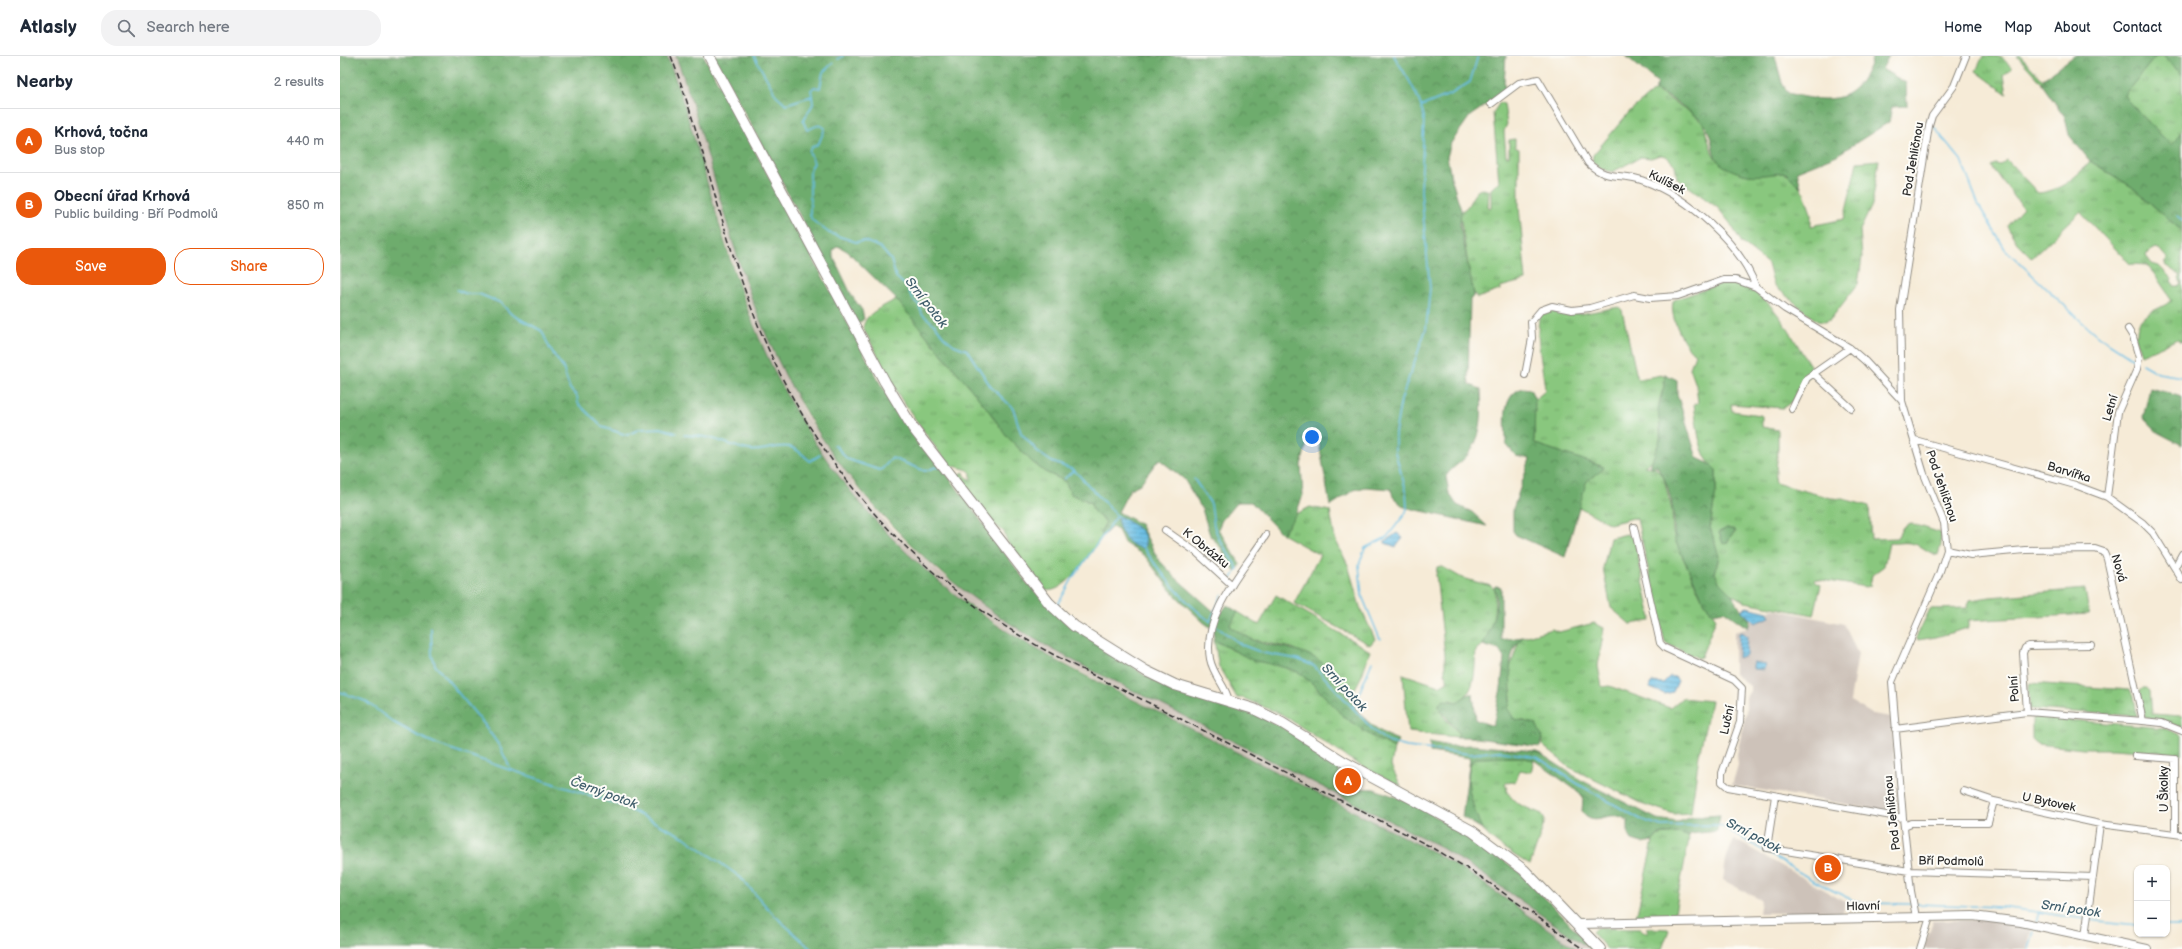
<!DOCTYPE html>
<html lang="en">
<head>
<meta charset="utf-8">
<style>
	body { margin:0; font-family:"Balsamiq Sans",sans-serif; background:#f2f2f3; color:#1f2937 }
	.controls { position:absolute; right:12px; bottom:12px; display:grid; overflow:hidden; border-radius:8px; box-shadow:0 1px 3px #0004 }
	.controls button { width:36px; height:36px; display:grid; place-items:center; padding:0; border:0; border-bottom:1px solid #e0e1e3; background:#fff; color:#1f2937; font:20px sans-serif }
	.you { position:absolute; left:972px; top:381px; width:14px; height:14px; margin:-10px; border:3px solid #fff; border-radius:50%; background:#1a73e8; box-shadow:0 0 0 6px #1a73e833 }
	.badge { display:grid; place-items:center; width:26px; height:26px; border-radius:50%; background:#ea580c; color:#fff; font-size:13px; font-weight:700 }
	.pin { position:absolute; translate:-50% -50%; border:2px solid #fff; box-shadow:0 1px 4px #0006 }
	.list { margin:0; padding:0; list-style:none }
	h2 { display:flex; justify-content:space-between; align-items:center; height:52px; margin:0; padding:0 16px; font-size:17px }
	h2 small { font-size:13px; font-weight:400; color:#747a83 }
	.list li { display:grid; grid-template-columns:26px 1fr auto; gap:12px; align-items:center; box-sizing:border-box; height:64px; padding:0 16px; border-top:1px solid #e0e1e3 }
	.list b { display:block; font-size:15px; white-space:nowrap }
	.list p { margin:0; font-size:13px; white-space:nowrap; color:#747a83 }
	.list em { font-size:13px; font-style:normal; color:#747a83 }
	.actions { display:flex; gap:8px; padding:12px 16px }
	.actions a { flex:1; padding:9px 0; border:1px solid #ea580c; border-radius:16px; text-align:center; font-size:14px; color:#ea580c }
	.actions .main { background:#ea580c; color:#fff }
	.icon { flex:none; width:22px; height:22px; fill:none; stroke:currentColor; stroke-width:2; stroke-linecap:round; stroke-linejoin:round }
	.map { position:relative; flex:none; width:1842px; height:893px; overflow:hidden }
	header { display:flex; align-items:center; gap:24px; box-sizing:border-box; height:56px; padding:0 20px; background:#fff; border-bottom:1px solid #e0e1e3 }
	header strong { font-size:19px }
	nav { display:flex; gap:22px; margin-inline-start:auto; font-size:14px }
	.search { width:280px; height:36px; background:#f2f2f3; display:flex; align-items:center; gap:10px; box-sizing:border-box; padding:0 14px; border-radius:16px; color:#747a83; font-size:15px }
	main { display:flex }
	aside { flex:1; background:#fff }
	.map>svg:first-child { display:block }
	.industrial { fill:#cdc2b9 }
	.grass { fill:url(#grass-tufts); stroke:#5a7954; fill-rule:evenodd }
	.forest { fill:url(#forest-crowns); stroke:#4c6c4c; fill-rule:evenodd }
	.water { fill:url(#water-rules); stroke:#497488 }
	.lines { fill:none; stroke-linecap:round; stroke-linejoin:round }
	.stream { stroke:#67bde4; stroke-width:1.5 }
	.minor-casing { stroke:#908b81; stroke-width:8 }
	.tertiary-casing { stroke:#908b81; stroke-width:10 }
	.primary-casing { stroke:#908b81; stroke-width:12 }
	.minor { stroke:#fff; stroke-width:6 }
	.tertiary { stroke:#fff; stroke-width:8 }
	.primary { stroke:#fff; stroke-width:10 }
	.rail { stroke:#2b2b2b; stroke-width:1.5; stroke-dasharray:6 3; stroke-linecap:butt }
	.labels { text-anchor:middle; stroke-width:4; stroke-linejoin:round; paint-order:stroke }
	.street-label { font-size:12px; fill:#2b2b2b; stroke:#fdfcf7 }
	.water-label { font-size:13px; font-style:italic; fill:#405e6c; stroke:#fdfcf7 }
</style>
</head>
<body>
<header>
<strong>Atlasly</strong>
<div class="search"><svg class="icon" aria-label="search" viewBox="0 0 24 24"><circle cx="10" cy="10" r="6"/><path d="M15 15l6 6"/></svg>Search here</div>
<nav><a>Home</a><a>Map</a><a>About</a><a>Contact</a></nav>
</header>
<main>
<aside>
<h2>Nearby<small>2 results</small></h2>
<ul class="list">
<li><span class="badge">A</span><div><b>Krhová, točna</b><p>Bus stop</p></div><em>440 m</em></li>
<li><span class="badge">B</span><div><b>Obecní úřad Krhová</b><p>Public building · Bří Podmolů</p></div><em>850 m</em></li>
</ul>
<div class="actions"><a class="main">Save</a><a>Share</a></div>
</aside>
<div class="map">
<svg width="1842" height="893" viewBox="0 0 1842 893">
	<defs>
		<pattern id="grass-tufts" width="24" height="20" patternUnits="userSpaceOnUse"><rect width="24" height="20" fill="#89c77e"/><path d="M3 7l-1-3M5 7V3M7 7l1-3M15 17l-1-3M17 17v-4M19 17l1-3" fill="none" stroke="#70a267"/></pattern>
		<pattern id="forest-crowns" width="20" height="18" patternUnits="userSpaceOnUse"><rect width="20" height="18" fill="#6eac6d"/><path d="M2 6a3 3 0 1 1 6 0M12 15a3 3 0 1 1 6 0" fill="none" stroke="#5b8c5a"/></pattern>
		<pattern id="water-rules" width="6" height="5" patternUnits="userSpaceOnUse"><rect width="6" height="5" fill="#67bde4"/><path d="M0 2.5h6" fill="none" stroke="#559ab9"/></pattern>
	</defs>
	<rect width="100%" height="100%" fill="#fdfcf7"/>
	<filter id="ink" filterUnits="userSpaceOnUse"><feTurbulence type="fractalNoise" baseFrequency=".025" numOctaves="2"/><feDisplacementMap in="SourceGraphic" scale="8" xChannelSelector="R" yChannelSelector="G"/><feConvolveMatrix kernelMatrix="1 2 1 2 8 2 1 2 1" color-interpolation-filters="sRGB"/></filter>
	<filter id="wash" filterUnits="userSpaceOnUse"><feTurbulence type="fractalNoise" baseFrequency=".012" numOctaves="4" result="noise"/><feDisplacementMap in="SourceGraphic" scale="16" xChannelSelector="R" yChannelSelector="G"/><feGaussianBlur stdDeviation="0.9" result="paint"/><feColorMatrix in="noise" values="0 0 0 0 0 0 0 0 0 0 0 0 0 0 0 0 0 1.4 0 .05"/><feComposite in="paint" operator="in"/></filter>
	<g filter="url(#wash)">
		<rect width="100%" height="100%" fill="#f6ebd7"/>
		<!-- industrial -->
		<path class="industrial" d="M327,0H336L340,12L411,238L435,298L465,358L482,383L516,431L551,472L599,516L644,550L691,581L1097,789L1140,816L1250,893H1236L1136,822L1093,796L687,588L615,539L569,500L527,457L491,410L459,362L427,301L404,241Z
			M1434,553L1504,568L1518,598L1510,645L1532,658L1551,661L1559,757L1392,729L1398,709L1397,698L1406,656V641L1410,635V630L1394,618V576L1408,572L1410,564L1416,567L1430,561L1429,555Z
			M1394,783L1505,846L1503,856L1419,857L1421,844L1383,824L1386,803Z
			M1624,864H1651L1692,872L1687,893H1583L1593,865Z"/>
		<!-- grass -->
		<path class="grass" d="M1643,0C1661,0 1661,0 1672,12L1664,19L1667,38L1636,15Z
			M1677,0H1680L1706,27L1703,28Z
			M1816,0H1823L1842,19V76L1832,91L1787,44L1784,39Z
			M1315,34L1350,56L1363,67L1373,99L1379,106L1403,118L1411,119L1443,117L1450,120L1464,137L1471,157V170L1504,163L1517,106L1539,104L1532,149L1520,174L1522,202L1518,228L1490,264L1484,266L1477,265L1437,232L1433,227L1428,208L1402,187L1390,167L1378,152L1337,122L1335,109L1326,100L1320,99L1311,102L1301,101L1272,116L1259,112L1252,106L1253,99L1290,55Z
			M1160,46L1164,48L1167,68L1164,75L1166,100H1169V84L1175,83V91L1179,93V151L1186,224L1160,231V234L1137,242L1132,233L1120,159C1121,154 1122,155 1126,152C1132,146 1135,127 1149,135L1148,151L1151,152V133L1159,126L1153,57Z
			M1667,104L1698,137C1720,135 1736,122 1750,105L1792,131L1842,175V286L1838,283L1801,299L1795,279L1797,278C1796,256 1818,256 1832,244L1808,209L1790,208L1740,156L1692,202L1677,187L1667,170L1683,152L1651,110L1655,108L1660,109ZM1815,192L1820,194L1827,202L1825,209L1841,220L1839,222L1841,227L1838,230H1834L1832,223L1819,210L1812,208L1806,200L1808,196Z
			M1391,226C1433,235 1450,279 1471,311L1470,317L1454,344L1443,352L1391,348L1392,355L1420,359L1422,360V371L1438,374V392L1435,427L1491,442L1503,443L1529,450L1531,483L1557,482L1563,471L1570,467L1601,477V489L1598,499C1589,498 1583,490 1574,488C1565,485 1558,488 1549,487L1544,510L1532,519L1530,530L1526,531L1475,523L1474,525L1481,529L1474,559L1405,546L1385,534L1379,526L1375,517L1378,505L1370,471L1376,435V414C1358,400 1357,369 1354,348L1358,347L1356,329L1350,312L1355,298C1344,291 1327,256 1334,244L1383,227ZM1387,472L1395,474L1396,476L1391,479L1388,485L1383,487L1379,477Z
			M556,243L646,351L666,379L691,405L705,416L725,425L731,438L750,446L754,456L766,466L761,475L762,481C752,495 725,540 705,534L667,485L664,476L654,468L619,424L618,419L624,416L625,420L631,424V417L628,414L614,410L611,413L561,343L523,272C525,256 544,251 556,243Z
			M1279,251L1282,254L1297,321L1299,323L1321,319L1325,321C1326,330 1320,339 1319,348C1317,368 1329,398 1304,410L1315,412L1323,419L1332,454L1333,476L1335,484L1361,541L1376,563L1361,601L1358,602L1325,587L1297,463L1293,462L1270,468L1239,451C1239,443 1244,427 1250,421C1255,416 1258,416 1261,410L1198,389L1194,385V344L1205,335C1204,316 1193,273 1201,257L1211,252L1240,258Z
			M970,451L990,455L995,483L1008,509L1020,551L1035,583L1030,589L954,547L980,499L942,478L956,458Z
			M1287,478L1294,483L1311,562L1310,565L1290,568L1271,552L1263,512L1270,482Z
			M1101,510L1122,522L1151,530L1155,534C1155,553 1154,570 1145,587C1142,591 1138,590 1136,595C1134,615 1137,636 1117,646L1111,644L1099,648C1099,659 1113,670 1119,677L1117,681L1068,676L1063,618L1099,630L1108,625L1105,617V599L1096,519L1097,511Z
			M1745,533L1749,558L1628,565V572L1596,581L1578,584L1576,582L1590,553L1627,552L1630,544L1650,541Z
			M936,539L1030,595L1022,619L1011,640L990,614L976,603L952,592L913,584L891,571L890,568L898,556L919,569Z
			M1254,567L1264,572L1258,610L1262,631L1269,630L1330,652L1342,642L1371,645L1359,699L1351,757L1334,758L1301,747L1229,711L1202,689V683L1185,665H1178L1171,661L1168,653L1171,643L1169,615L1179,585L1183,581L1212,573L1219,576Z
			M874,584L892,594L958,616L973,628L1003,660L1033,681L1054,692L1051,710L1061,730L1016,707L943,659L903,642H897L879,611Z
			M1690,627L1790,634L1794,640L1797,660L1690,653L1688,632Z
			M1803,632H1807L1810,635L1812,658L1842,660V672L1822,664L1805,662L1800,635Z
			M1696,661L1823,672L1842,679V698L1773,693H1743L1697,688L1692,684V662Z
			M1179,701L1194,704L1191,716L1180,714L1175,726L1165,727C1170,749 1184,750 1202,758L1205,765L1190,809C1176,800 1153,787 1143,774C1132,760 1122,717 1134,702Z
			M1338,777L1347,780L1349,783L1334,861L1296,862L1313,785L1318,779Z
			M1256,872L1300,873L1308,878V872L1328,873L1329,874L1322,893H1267L1252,876Z"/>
		<!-- forest -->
		<path class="forest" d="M0,0H327C364,98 383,205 427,300C482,420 572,520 686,587C733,615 783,638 832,663C919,707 1006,752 1093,796L1136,822L1236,893H0Z
			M336,0H364L541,329L687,527L804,619L912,657L940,670L998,707L999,719L1003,728L1012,732L1034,733L1067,745L1129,779L1182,818L1254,893H1250L1140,816L1097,789C1010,745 924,701 838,657C788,631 735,608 688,579C577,511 490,416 435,298C390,204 372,97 336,0Z
			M374,0H1166L1164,28L1166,35L1130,60L1111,87L1107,101L1111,121L1121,154L1120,169L1134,239L1130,244L1128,322L1130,329L1141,333C1142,353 1143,379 1130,396C1123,406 1113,410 1106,420L1109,437L1117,449L1132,456L1147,470L1064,451L1053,441L1051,433L1026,431L1014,434L990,450L977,375L966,391L961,409L963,439L956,458L942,478L911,446H897L882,464L878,473L901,509L895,516L881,492L870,479L862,453L844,423L819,403L800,428L790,433L778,456L800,468L818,503L835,521L879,560L887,549L898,556L890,568L892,572C902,577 911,585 922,587C946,593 964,592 985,609C999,620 1005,636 1015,651C1024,665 1042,678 1058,684L1054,692L1033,681L1003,660L973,628L958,616L947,612L912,604L874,584V574L863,566L831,535L805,500L784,487L778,474L772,471L762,481L761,475L766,466L754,456L750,446L731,438L725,425L705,416L691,405L666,379L646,351L556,243L507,195L498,190L493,194V200L512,240L522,254L524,263L518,268ZM781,461C792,470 806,472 805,490Z
			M1286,0H1435L1442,27L1448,37C1491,48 1517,48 1533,0H1549L1542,13L1566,27L1567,50L1552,51L1549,66L1497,99L1457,115L1461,132L1446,117C1432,117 1416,122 1403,118C1363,106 1380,96 1365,69C1360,61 1323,36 1315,34L1318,27Z
			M1734,0H1816L1784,39L1787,44L1832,90L1842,76V175L1792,131L1750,105L1729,79L1725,61L1701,27H1706L1703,23Z
			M1823,0H1842V19Z
			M1325,318L1337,324V338L1357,402L1368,407L1376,414V435L1370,471L1379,500L1375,517L1379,526L1393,540L1402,555L1410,564L1408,572L1384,555L1372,557L1363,544L1335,484C1333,474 1335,465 1333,455C1331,442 1326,420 1317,411L1310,410L1321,381L1318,353L1325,326Z
			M1183,332L1190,333L1195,343L1194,385L1196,388L1264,411C1260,419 1251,419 1246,427L1225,501L1176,479L1173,475V453L1190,403L1176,400L1166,388C1166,369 1160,339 1183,332Z
			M1810,332L1842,341V389L1817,376L1803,362Z
			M1387,472L1396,475L1391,479L1387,487L1383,488L1379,476Z
			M1156,530L1161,531V584L1183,581C1160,603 1177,630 1168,653L1174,663L1196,668L1202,680L1200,691L1130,681H1117L1119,677L1099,652V648L1104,644L1117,646L1129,638H1133L1136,664L1153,670L1161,632L1164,602L1159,594L1143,589C1150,575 1161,547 1154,531Z
			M1090,686L1109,690L1132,689L1194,695L1201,698L1241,724L1317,763L1337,766L1352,761L1380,759L1377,775L1350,778L1349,781L1338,777L1318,779L1313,785L1302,787L1292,784L1288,778V765C1271,750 1255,774 1242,755L1243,742L1240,737L1194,704L1179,701L1136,702C1117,712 1136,759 1142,773L1122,761L1130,702L1090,696Z"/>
		<!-- water -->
		<path class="water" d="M778,461H781C792,470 810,473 804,492C790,493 776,473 778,461Z
			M1057,477L1063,482L1056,491L1045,487V485Z
			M1407,551L1428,556L1430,561L1415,567L1402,555V553Z
			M1401,576L1407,580L1406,599L1398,602L1399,577Z
			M1413,606L1425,608L1424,614L1413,613Z
			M1330,620L1335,621L1338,625L1333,636L1325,638L1310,632V628L1312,626L1323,627Z"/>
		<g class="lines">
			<!-- stream -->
			<path class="stream" d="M414,0L436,39L446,48L472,40L473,48L463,65L467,74C474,72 478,66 485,72L479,87L471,92L469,96L474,107L470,113V159L472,164L489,177L516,186L524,185L540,191L551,204L556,221L567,231L573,244L579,249L582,258L595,269L604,281L614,289L627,294L651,331L673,352L681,377L699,397L712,406L734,414L779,462
				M498,3L503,0
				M472,39L471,34L474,31L480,32L483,16L493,7
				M1082,50L1111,38L1130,26L1138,0
				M1592,69L1621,104L1639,150L1665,193L1742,266L1758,280L1795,304
				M1837,160L1842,164
				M117,234L127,238H139L161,247L171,258L202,275L210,293L223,312L230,333L237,340L238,347L262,371L287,379L300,373L321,372L336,377
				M1802,308L1818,317L1842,321
				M344,379C369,379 381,386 404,393C419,398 435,388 450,391C458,393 464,400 470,405L480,399
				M494,390H496L507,403L539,414L542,413L552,402L585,415L596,411L599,412
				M724,423L734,414
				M854,423L871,448L874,470L879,483L898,513L892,522
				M803,491C823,520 843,545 871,566
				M717,550L734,520L777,460
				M870,565L882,539
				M874,569L902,589L923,597L957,603L974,610L1035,676L1048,686L1067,691L1130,698L1158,695L1197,701L1238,728L1300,763L1321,770L1376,769L1382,770L1474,825L1512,844L1525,847L1572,848
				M91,572L92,599L95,609L144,668L160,691L171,714L280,749L344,781L400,821L433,858L471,893
				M1040,583L1022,540L1019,509L1025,492L1047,481L1065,458L1067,453L1066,434L1055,396V377L1061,344L1086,273L1090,232L1081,135L1084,61C1079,38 1066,19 1054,0
				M0,636L25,645L53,666L78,680L99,689L170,714
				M1013,652L1032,606
				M1576,848L1662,851L1745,863
				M1749,864L1797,869
				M1696,866L1699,856
				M1827,870H1842
				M1689,893L1694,875"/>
		</g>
	</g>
	<g filter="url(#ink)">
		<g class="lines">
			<defs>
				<path id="minor" d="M1151,48L1179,27L1198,23L1248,107C1268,126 1282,116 1304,125C1348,141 1400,187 1416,231
					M1473,317L1511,352
					M1185,319L1192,282L1191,266L1201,254L1212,250L1232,254L1250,252L1294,239L1310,242L1338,240L1384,224H1396L1416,231L1445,253L1510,292L1525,305L1562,345
					M1452,353L1467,322L1510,292
					M1575,384L1735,429L1767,441L1803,467L1813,477L1842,524
					M1767,441L1778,356L1797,313L1799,302L1793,281L1788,273
					M1294,471L1320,587L1325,592L1394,624L1402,632L1400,666L1382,717V726L1388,731L1563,762
					M825,474L856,496L892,529
					M1607,494L1631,499L1685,494L1755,493L1764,496L1767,503L1803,665
					M1835,511L1842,498
					M889,645C886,630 873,619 870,603C862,558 903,515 926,479
					M1687,656L1803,665L1822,667L1842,675
					M1555,673L1687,656L1683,597L1685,592L1689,590L1751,589
					M1795,700L1835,703V778
					M1624,735L1654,745L1760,768L1842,779
					M1435,740L1427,792L1569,815L1753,821
					M1564,770L1571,767H1648L1654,745
					M1576,861L1571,835L1563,762L1552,626L1599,518L1607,494L1604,467L1584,418L1562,345L1560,254L1589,70L1592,60L1614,30L1626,0
					M1745,880L1760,768
					M1580,893L1590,861"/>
				<path id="tertiary" d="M1237,868L1633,860L1681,866L1807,893"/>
				<path id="primary" d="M369,0L545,326L573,372L709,547L734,570L806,615L835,629L914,653L942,667L1004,706L1132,775L1184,814L1260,893"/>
			</defs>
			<!-- minor casing -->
			<use href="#minor" class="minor-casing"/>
			<!-- tertiary casing -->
			<use href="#tertiary" class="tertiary-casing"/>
			<!-- primary casing -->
			<use href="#primary" class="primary-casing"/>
			<!-- minor -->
			<use href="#minor" class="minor"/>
			<!-- tertiary -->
			<use href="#tertiary" class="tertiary"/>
			<!-- primary -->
			<use href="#primary" class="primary"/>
			<!-- rail -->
			<path class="rail" d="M331,0C368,98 387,204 431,299C486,418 576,519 689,585C736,612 786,635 835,660C921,704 1008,748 1095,793L1138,819L1243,893"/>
		</g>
	</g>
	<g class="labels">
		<!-- street labels -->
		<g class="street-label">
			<text transform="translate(1573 103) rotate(-80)" y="4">Pod Jehličnou</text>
			<text transform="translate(1327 126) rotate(27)" y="4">Kulíšek</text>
			<text transform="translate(1770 352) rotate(-73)" y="4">Letní</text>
			<text transform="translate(1729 416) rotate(17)" y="4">Barvířka</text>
			<text transform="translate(1602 430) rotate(71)" y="4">Pod Jehličnou</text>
			<text transform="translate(866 492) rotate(39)" y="4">K Obrázku</text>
			<text transform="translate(1779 512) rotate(74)" y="4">Nová</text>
			<text transform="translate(1674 633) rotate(-94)" y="4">Polní</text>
			<text transform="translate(1387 664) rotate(-78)" y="4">Luční</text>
			<text transform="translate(1824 733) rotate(-90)" y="4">U Školky</text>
			<text transform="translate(1709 746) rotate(12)" y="4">U Bytovek</text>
			<text transform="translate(1552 757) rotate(-96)" y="4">Pod Jehličnou</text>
			<text transform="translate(1611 805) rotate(1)" y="4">Bří Podmolů</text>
			<text transform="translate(1523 850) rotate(-1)" y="4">Hlavní</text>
		</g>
		<!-- water labels -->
		<g class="water-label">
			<text transform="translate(587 246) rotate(52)" y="5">Srní potok</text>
			<text transform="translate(1005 631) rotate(47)" y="5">Srní potok</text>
			<text transform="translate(264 736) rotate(20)" y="5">Černý potok</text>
			<text transform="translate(1414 779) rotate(28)" y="5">Srní potok</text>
			<text transform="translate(1731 852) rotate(8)" y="5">Srní potok</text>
		</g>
	</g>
</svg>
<div class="controls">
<button>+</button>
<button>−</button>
</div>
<div class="you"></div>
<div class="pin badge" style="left:1008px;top:725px">A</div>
<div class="pin badge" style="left:1488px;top:812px">B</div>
</div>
</main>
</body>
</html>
